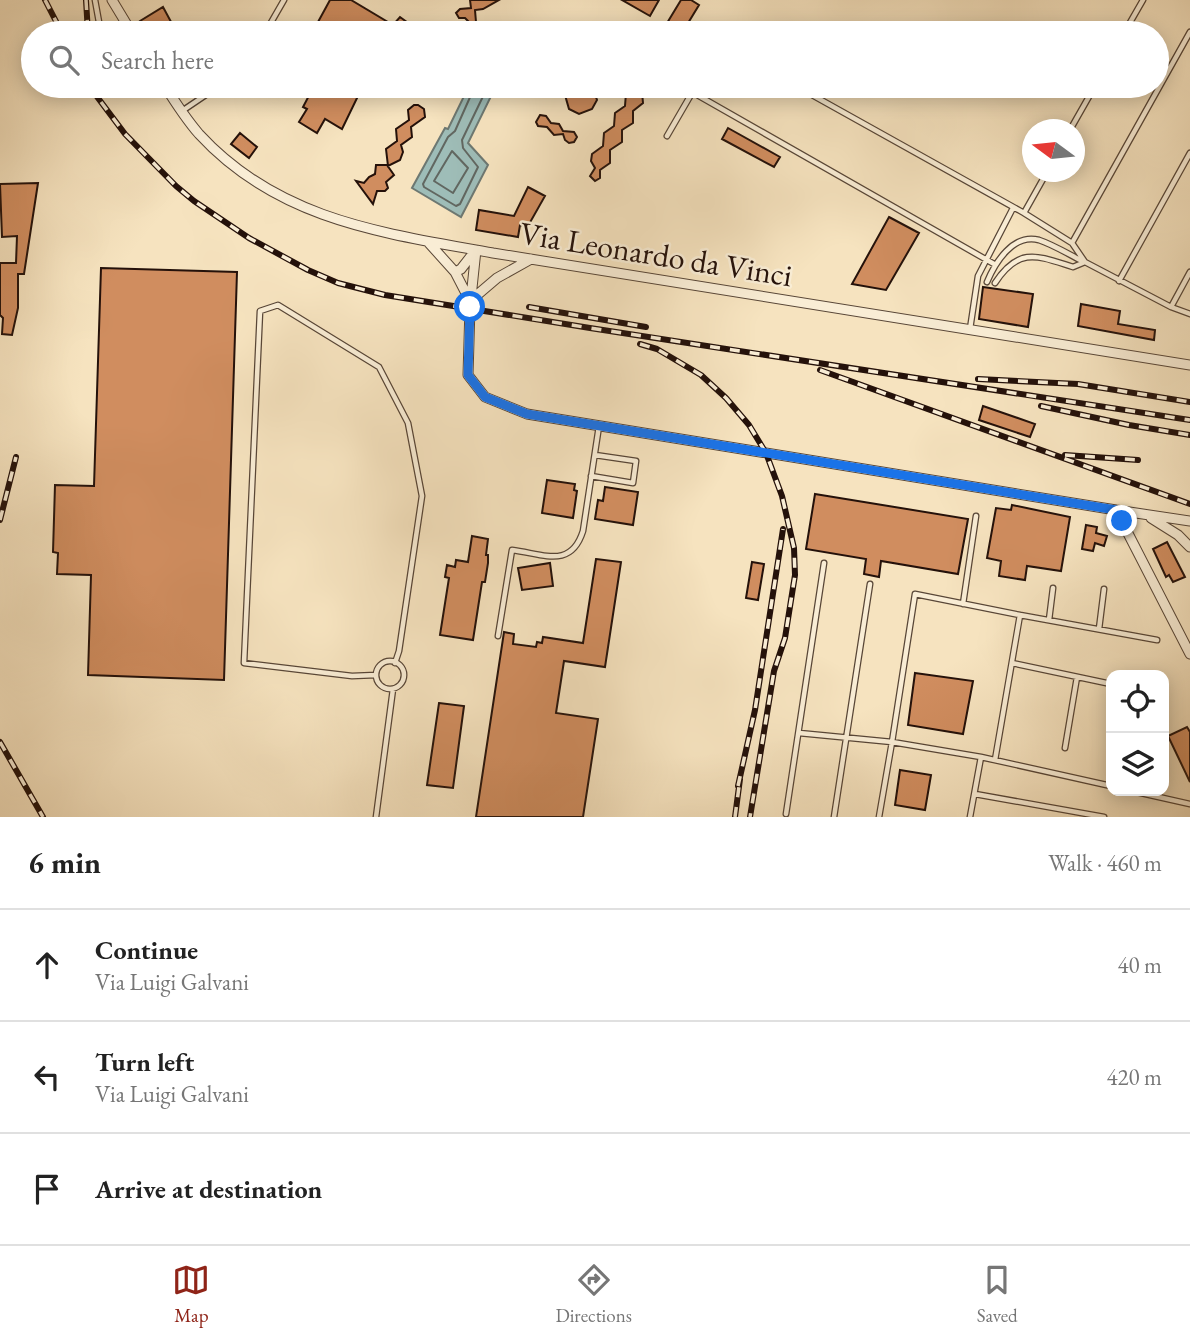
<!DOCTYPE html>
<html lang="en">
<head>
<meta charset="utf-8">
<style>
	body { margin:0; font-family:"EB Garamond",serif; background:#f2f2f2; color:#222 }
	.controls { position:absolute; right:21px; bottom:21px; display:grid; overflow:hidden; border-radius:14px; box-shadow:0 4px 18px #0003 }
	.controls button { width:63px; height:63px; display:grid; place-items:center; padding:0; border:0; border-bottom:2px solid #e0e0e0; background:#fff; color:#222; font:35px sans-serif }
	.compass { position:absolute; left:1022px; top:119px; width:63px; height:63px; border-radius:50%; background:#fff; box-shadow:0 4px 18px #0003; rotate:285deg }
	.stop { position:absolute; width:21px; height:21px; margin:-16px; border:5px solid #1a73e8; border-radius:50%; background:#fff }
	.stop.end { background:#1a73e8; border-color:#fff; box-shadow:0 2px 7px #0008 }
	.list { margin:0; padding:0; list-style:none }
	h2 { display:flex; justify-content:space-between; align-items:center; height:91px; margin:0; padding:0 28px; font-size:30px }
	h2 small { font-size:23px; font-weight:400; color:#767676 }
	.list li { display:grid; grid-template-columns:46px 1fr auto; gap:21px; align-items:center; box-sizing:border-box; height:112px; padding:0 28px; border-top:2px solid #e0e0e0 }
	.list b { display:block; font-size:26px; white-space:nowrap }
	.list p { margin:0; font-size:23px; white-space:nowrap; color:#767676 }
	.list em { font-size:23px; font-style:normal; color:#767676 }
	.icon { flex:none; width:38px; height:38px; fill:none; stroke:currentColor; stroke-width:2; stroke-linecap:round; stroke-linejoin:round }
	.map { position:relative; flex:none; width:1190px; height:817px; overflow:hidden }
	.search { position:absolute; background:#fff; box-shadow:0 4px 18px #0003; left:21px; right:21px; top:21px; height:77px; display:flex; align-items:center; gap:18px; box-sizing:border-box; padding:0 24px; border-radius:38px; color:#767676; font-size:26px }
	.sheet { height:427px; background:#fff }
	nav { display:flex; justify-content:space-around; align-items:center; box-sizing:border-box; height:98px; border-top:2px solid #e0e0e0; background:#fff; font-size:19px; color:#767676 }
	nav a { display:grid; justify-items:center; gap:4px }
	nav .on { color:#8f2418 }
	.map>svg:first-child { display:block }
	.water { fill:#9ebdb8; stroke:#6d7872; stroke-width:2 }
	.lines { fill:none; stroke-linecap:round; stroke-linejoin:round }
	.shore { stroke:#616761; stroke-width:2 }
	.building { fill:#d08d5f; stroke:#24110a; stroke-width:2 }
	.lane-casing { stroke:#584637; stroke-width:7 }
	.street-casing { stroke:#584637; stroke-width:11 }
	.lane { stroke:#f9edd5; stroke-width:4.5 }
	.street { stroke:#f9edd5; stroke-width:9 }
	.rail-casing { stroke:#24110a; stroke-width:6 }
	.rail { stroke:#f9edd5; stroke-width:3.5; stroke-dasharray:10; stroke-linecap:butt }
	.route { stroke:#1a73e8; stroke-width:9 }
	.labels { text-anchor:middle; stroke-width:5; stroke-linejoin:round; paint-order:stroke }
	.street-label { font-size:32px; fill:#24110a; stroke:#f9edd5 }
</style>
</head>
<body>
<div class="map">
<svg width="1190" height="817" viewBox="0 0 1190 817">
	<rect width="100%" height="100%" fill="#f6e3bf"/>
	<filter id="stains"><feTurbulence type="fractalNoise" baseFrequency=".00286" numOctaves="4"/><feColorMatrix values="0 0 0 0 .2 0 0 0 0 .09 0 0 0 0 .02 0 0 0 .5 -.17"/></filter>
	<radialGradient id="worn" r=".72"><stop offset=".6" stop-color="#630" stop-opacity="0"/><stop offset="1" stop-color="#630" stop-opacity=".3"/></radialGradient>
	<!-- water -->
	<path class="water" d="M469,86H496L468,143L488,165L461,217L412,188L445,128L448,129Z"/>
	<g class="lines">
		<!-- shore -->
		<path class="shore" d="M475,86L455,131L448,137L423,184L424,187L456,206L460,204L478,167L463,148L462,140L488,86
			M452,151L468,168L453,193L434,181Z"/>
	</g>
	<!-- building -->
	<path class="building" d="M330,0H351L393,25L400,17L411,25L430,30L429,33H312Z
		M470,0H499L483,9L475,10L476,22L471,24L465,18H459L456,13L460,9L471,8Z
		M622,0H659L650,16Z
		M681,0H691L699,5L682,33H661Z
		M163,7L177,33H163L158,23L146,31L140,21Z
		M314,86H344L359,94L342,129L325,119L317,133L299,122L307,109L303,107Z
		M569,86H592L597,100L592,109L579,114L569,109L565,95Z
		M632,89L642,92L643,103L633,111V123L622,130V142L610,150V163L600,170V178L595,181L590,176L595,168L591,161L592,154L603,146L604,133L614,126L615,113L625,106L626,93Z
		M414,105H418L424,109L425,117L411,127L412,137L401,145L403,152L400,160L388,166L386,149L397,141L396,129L409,120L408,110Z
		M540,115L546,116L551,123L559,124L563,131L574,132L577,137L574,142L569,143L565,140L563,134L554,135L547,127L538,126L536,122Z
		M728,128L780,157L774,167L722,139Z
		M240,133L257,147L249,158L231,144Z
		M376,165H387L394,175L386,182L388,188L385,191H377L373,204L356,181L364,183L369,177L375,174Z
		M38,183L24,274H18V308L12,335L2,334L3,318L0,315V263H16L17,236L2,237L0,184Z
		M528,187L545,196L528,226L520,225L518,237L476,230L479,210L514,216Z
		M889,217L919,233L886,290L852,284Z
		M101,268L237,272L224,680L88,675L91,575L57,574L58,553L53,552L55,485L94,486Z
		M983,287L1033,294L1028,327L979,319Z
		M1081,304L1120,311L1118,324L1155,330L1154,340L1078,326Z
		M983,406L1035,424L1030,437L979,420Z
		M547,480L575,484L574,490L577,491L573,518L542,513Z
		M605,487L638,492L633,525L595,519L598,500L603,501Z
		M815,494L968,519L958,574L881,561L879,577L864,574L866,559L806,549Z
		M1012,505L1070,517L1061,571L1027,566L1025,580L999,576L1001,561L987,558L996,508L1011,510Z
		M1086,525L1097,527L1096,533L1107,536L1104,546L1095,543L1093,551L1082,549Z
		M472,536L488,539L486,555H488V563L485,582H482L473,640L440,635L449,578L445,577L447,565L455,567L456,560L468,562Z
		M1167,542L1185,577L1173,582L1169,575L1166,577L1153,549Z
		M596,559L621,562L605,667L564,661L556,713L598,719L583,817H476L504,632L514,634L513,644L536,647L537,642L542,643L543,637L583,643Z
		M752,562L764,564L758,600L746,598Z
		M550,563L553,586L522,590L518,568Z
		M915,673L973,681L963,734L908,725Z
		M439,703L464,706L453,788L427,785Z
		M1187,727L1190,732V782L1168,736Z
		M900,770L931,775L925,810L895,805Z"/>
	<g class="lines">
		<defs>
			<path id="lane" d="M95,0L101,33
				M265,33L284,0
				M1124,33L1143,0
				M796,86L1024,213L1072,243L1085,262L1171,307L1190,314
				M692,92L994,264
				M182,111L219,86
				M1070,130L1095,86
				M667,136L696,86
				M1024,213L1047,172
				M1072,243L1190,32
				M1119,281L1190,153
				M987,282C995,263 1013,233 1039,240C1054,245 1070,255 1084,262
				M995,283C1019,246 1038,256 1073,267L1085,262
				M1171,307L1190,272
				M970,329L978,276L1013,208
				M591,476L633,483L636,461L595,455
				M963,604L976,516
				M1020,615L1157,640
				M1049,620L1053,588
				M1099,629L1104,589
				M498,636L512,550C544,554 571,569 583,531L599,426
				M376 675a14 14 0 1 1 28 0a14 14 0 1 1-28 0Z
				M1012,663L1111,684
				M376,675L352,676L244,663L260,311L278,305L379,367L408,423L422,496L399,651L395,663
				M799,733L892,742L879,817
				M1065,748L1077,677
				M995,760L1020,615L915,594L892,742L981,757L1111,786
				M1132,791L1190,804
				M975,794L1104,817
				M786,814L824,563
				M376,817L393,689
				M834,817L870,584
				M970,817L981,757"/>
			<path id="street" d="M112,0L132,33
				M165,86C175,102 186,119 199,134C279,221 384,233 493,253L1190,365
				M428,242L455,272L470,301
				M476,250L470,307L468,375L485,397L527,414L1116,510L1190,654
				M455,272L461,269L475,251
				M470,301L497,278L531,259
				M1116,510L1190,521
				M1151,518L1178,535L1190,547"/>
		</defs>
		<!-- lane casing -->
		<use href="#lane" class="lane-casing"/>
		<!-- street casing -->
		<use href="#street" class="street-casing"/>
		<!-- lane -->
		<use href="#lane" class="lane"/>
		<!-- street -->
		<use href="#street" class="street"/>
		<defs>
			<path id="rail" d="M45,0L62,33
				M86,0L88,33
				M89,86L125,134L176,186L194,201L249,238L308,270L338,283L385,295L590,328L1190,420
				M529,307L646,327
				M640,344L657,349L701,375L726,398L749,425L766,453L782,496L794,548L795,575L785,638L774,671L750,817
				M820,370L1190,504
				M978,379L1078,384L1190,402
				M1041,406L1129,425L1190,435
				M1065,455L1138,460
				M0,520L16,457
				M0,742L43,817
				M738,786L755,710L783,529
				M735,817L740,779"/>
		</defs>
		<!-- rail casing -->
		<use href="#rail" class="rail-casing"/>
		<!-- rail -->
		<use href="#rail" class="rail"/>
	</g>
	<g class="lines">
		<!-- route -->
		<path class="route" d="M470,307L468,375L485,397L527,414L1116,510L1122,521"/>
	</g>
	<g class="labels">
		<!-- street labels -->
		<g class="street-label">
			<text transform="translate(656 254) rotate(9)" y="11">Via Leonardo da Vinci</text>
		</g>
	</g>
	<rect width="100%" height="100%" filter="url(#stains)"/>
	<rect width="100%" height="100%" fill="url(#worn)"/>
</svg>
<div class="controls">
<button><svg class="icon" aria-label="locate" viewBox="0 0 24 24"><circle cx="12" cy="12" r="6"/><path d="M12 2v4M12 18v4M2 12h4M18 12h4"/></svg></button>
<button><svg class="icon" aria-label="layers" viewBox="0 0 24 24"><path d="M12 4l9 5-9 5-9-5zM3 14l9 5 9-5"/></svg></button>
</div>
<svg class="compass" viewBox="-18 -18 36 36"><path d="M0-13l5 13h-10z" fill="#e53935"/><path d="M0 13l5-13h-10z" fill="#767676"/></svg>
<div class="stop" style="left:470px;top:307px"></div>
<div class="stop end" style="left:1122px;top:521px"></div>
<div class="search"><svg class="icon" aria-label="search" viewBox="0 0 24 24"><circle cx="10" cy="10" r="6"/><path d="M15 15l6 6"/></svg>Search here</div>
</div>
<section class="sheet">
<h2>6 min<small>Walk · 460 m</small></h2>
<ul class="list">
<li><svg class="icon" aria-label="ahead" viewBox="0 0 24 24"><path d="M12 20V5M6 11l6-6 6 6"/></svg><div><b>Continue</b><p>Via Luigi Galvani</p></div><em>40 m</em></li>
<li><svg class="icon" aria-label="left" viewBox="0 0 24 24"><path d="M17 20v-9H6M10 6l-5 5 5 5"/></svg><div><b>Turn left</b><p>Via Luigi Galvani</p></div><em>420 m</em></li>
<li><svg class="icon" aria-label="arrive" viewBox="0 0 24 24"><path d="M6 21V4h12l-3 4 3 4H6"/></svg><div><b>Arrive at destination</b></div></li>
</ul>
</section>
<nav>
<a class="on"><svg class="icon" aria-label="map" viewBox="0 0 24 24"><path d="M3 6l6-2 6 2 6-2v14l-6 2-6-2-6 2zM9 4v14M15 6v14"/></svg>Map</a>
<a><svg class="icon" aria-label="directions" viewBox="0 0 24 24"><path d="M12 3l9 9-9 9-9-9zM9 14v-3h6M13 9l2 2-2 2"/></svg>Directions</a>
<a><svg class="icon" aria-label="saved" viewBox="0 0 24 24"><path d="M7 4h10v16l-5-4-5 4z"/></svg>Saved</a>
</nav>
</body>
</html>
